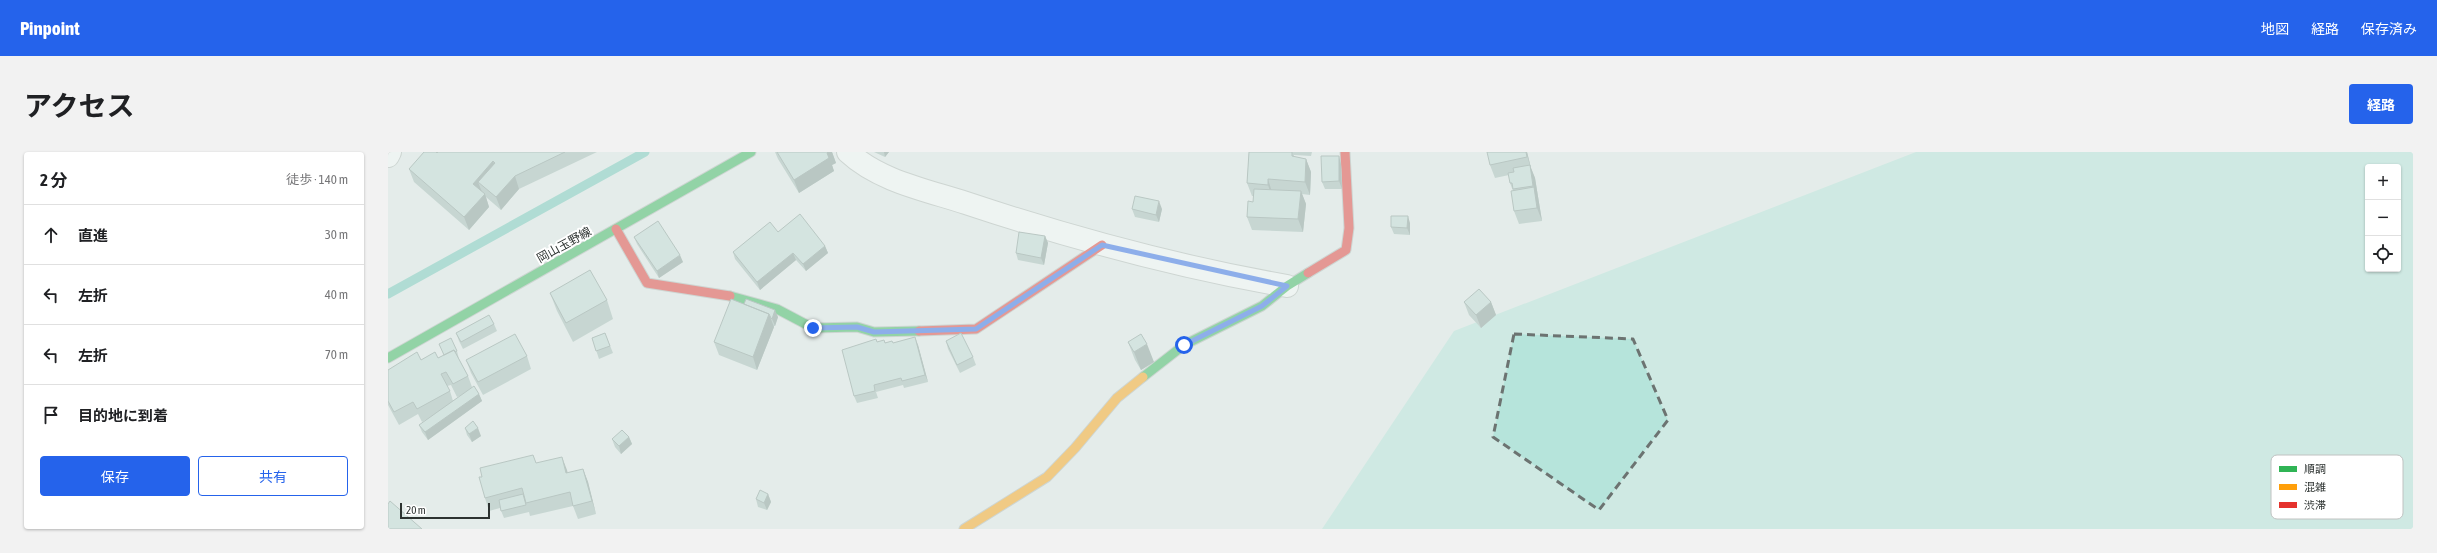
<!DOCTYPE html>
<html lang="ja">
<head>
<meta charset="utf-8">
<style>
	body { margin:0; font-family:"Asap Condensed","Noto Sans JP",sans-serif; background:#f2f2f2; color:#202124 }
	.controls { position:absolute; right:12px; top:12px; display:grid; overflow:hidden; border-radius:4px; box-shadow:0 1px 3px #0004 }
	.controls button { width:36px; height:36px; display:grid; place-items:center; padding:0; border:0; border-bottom:1px solid #e0e0e0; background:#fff; color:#202124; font:20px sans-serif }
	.scale { position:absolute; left:12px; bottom:10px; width:90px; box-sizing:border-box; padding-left:4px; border:2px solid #2c3230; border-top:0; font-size:11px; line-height:14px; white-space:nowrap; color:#2c3230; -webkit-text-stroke:3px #fff; paint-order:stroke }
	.stop { position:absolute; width:12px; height:12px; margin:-9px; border:3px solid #2563eb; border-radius:50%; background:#fff }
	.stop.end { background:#2563eb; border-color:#fff; box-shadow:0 1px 4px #0008 }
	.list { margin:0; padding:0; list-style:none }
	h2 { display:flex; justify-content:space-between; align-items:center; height:52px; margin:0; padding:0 16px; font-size:17px }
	h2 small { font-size:13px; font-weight:400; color:#757577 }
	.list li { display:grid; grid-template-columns:26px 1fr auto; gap:12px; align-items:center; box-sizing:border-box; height:60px; padding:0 16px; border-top:1px solid #e0e0e0 }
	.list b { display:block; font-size:15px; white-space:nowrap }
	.list em { font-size:13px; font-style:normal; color:#757577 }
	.actions { display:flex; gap:8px; padding:12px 16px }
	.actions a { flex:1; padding:9px 0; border:1px solid #2563eb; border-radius:4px; text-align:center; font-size:14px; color:#2563eb }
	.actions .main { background:#2563eb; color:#fff }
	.icon { flex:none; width:22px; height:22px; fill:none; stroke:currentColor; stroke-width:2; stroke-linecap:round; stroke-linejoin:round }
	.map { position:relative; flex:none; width:2025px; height:377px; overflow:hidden; border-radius:4px }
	header { display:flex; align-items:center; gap:24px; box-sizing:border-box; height:56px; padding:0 20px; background:#2563eb; color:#fff }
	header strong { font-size:19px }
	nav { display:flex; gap:22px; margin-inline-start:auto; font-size:14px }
	.intro { display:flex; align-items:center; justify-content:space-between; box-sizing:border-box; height:96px; padding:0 24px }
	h1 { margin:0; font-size:28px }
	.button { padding:10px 18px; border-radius:4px; background:#2563eb; color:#fff; font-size:14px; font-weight:700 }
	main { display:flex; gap:24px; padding:0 24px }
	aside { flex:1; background:#fff; border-radius:4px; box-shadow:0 1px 3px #0004 }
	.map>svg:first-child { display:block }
	.green { fill:#b6e4db; fill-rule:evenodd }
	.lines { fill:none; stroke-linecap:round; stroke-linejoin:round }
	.stream { stroke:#72c7ba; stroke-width:9 }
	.street-casing { stroke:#b3b9b7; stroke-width:24 }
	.fast-casing { stroke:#b3b9b7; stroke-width:11 }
	.slow-casing { stroke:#b3b9b7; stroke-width:11 }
	.jam-casing { stroke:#b3b9b7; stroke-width:11 }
	.street { stroke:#fbfcfc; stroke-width:22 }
	.fast { stroke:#30b455; stroke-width:9 }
	.slow { stroke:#ff9f0a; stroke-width:9 }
	.jam { stroke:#e5322d; stroke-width:9 }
	.wall { fill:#a5bbb7; fill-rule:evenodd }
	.shaded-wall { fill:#869995 }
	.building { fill:#c0dad5; stroke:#869995 }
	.route { stroke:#2563eb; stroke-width:5 }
	.marked { fill:none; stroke:#6c7371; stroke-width:3; stroke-dasharray:8 5; stroke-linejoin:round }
	.labels { text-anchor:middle; stroke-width:4; stroke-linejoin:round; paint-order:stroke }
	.street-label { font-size:12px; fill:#2c3230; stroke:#fff }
	.key { fill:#fff; stroke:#c0c2c1; stroke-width:1 }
	.key-label { font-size:11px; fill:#2c3230 }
</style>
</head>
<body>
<header>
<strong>Pinpoint</strong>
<nav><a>地図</a><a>経路</a><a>保存済み</a></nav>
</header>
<div class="intro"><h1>アクセス</h1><a class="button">経路</a></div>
<main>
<aside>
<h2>2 分<small>徒歩 · 140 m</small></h2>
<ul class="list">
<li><svg class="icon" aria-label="ahead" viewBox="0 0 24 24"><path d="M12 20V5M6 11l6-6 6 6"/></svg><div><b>直進</b></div><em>30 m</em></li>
<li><svg class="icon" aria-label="left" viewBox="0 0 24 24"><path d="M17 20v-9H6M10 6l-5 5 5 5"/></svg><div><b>左折</b></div><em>40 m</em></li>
<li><svg class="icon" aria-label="left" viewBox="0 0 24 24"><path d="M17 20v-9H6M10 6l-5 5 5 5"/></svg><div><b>左折</b></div><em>70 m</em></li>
<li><svg class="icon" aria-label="arrive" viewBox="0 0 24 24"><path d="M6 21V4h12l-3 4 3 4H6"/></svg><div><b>目的地に到着</b></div></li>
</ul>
<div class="actions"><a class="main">保存</a><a>共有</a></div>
</aside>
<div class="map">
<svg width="2025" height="377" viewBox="0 0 2025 377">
	<rect width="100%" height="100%" fill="#e4ecea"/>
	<!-- green -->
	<path class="green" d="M1528,0H2025V377H934L1066,179ZM1980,15H2010V117H1980Z"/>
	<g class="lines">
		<!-- stream -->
		<path class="stream" d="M0,142L257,0"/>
		<defs>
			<path id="street" d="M460,0C491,29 538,38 578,51C683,86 790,115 899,134
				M0,4L2,0"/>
			<path id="fast" d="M342,144L389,157L425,176L469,175L486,180L531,179
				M0,206L363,0
				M755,225L796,193L874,154L899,134L920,121"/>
			<path id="slow" d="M576,377L659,325L687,296L729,246L755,225"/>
			<path id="jam" d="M228,77L259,131L342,144
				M920,121L958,98L961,76L957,0
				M531,179L588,177L714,93"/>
		</defs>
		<!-- street casing -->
		<use href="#street" class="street-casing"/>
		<!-- fast casing -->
		<use href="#fast" class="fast-casing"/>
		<!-- slow casing -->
		<use href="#slow" class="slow-casing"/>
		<!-- jam casing -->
		<use href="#jam" class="jam-casing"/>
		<!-- street -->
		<use href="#street" class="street"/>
		<!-- fast -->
		<use href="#fast" class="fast"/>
		<!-- slow -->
		<use href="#slow" class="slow"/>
		<!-- jam -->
		<use href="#jam" class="jam"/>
	</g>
	<!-- wall -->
	<path class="wall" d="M50,0H209L131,37L113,58L98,45L101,55L81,78L26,30L21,17L49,1Z
		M387,0H444L448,11L444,13L446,19L411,41L390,7Z
		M486,0H501L497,5Z
		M861,0H924L923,4L906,3V5L918,7L923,20L922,43L914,42L918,52L915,80L864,78L859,65L865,50L866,44H864L859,31Z
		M1139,0L1143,16L1147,26L1154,69L1131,72L1126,59L1125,39L1122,31L1121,23L1107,26L1102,13Z
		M953,12L954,37H937L934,30Z
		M744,57H774L771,70L747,65Z
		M1022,71V83L1006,82L1003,75Z
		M390,80L437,94L440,101L418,119L408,108L372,138L347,107L345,100Z
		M657,84L660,91L656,113L630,108L628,101Z
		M246,85L295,110L271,126L249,92Z
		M162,141L219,148L225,167L185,190L169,159Z
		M1076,150H1103L1108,163L1093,176L1081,163Z
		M356,152L390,165L387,174H386V175L369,218L331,203L326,190Z
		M106,172L109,179L75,197L71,189L68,181Z
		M217,181L225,201L211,207L204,186Z
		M558,189L585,205L588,213L572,221L560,197Z
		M489,190L530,193L540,230L516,236L515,233L488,240L490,246L469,251L466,244Z
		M740,190L766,210L753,218L747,208Z
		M51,192L69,199L71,207L80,224L84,235L91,242L94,249L40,288L34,280L31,273L39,267L34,270L30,262L11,273L0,253V218L33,208L50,206L56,203ZM63,233L69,245L74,243L65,249L62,239L59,234Z
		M139,204L143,217L95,243L83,221L78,208Z
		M77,276L93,284L84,290L79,283Z
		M241,285L244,292L233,302L227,295L224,287Z
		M145,303L148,311L179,318V321L195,317L200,330L208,362L190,367L185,354L142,364L141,360L116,366L112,356L101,359L97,346L94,325Z
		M380,342L383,350L379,358L370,355L368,347Z"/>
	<!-- shaded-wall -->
	<path class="shaded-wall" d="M440,0H444L448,11L444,13L446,19L411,41L406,28Z
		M496,0H501L497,5Z
		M1138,0H1139L1143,16L1147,26L1154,69L1149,56L1142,14Z
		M951,4L953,12L954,37L951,29Z
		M918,7L923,20L922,43L917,30Z
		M105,9L110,22L90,30L94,40L89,45L85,32Z
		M127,24L131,37L113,58L108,45Z
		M880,27L884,40V46L880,33Z
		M913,39L918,52L915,80L910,67Z
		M97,42L101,55L81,78L76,65Z
		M771,49L774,57L771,70L768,63Z
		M1020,64L1022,71V83L1019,76Z
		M657,84L660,91L656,113L653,106Z
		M437,94L440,101L418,119L415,112Z
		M405,101L408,108L372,138L369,130Z
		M292,103L295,110L271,126L269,119Z
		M1103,150L1108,163L1093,176L1088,163Z
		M387,158L390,165L387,174L384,167Z
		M381,162L386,175L369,218L365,205Z
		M527,185L530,193L540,230L537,223Z
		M759,192L766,210L753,218L746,200Z
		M91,242L94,249L40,288L37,280Z
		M90,276L93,284L84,290L81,282Z
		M241,285L244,292L233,302L231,294Z
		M174,305L179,318L183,334L178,321Z
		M195,317L200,330L208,362L204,349Z
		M380,342L383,350L379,358L376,351Z"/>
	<!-- building -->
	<path class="building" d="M36,0H48L49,1L50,0H177L127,24L108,45L90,30L107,11L105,9L85,32L97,42L76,65L21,17Z
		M389,0H440L439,1L441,6L406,28Z
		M861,0H904V4L918,7L917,30L880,27V33L859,31Z
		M1099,0H1138L1139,5L1102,13Z
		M933,4H951V29L934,30Z
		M1142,13L1145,34L1125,37L1124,31H1122L1120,21L1126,20L1125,16Z
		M1146,35L1149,56L1126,59L1123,39Z
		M866,37L913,39L910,67L859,65L860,49L865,50Z
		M747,44L771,49L768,63L744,57Z
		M412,62L437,94L415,112L405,101L369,130L345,100L382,70L390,80Z
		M1003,64H1020L1019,76L1003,75Z
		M270,69L292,103L269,119L246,85Z
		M631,80L657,84L653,106L628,101Z
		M202,118L219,148L178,171L162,141Z
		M1091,137L1103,150L1088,163L1076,150Z
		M343,147L381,162L365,205L326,190Z
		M358,147L387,158L384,167L383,166L381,162L356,152Z
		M101,163L106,172L73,190L68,181Z
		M217,181L222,194L208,199L204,186Z
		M573,181L585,205L569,213L558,189Z
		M127,182L139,204L90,230L78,208Z
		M753,182L759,192L746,200L740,190Z
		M527,185L537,223L514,229L513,226L486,233L487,239L466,244L454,198L488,187L489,190L496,188L497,191L504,189L505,191Z
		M63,186L69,199L67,200L66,198L56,203L51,192Z
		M66,198L80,224L65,232L58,220L53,222L62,239L29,257L25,250L6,260L0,249V218L29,200L33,208L47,200L50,206Z
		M86,234L91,242L37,280L31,273Z
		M85,269L90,276L81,282L77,276Z
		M234,278L241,285L231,294L224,287Z
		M145,303L148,311L174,305L178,321L195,317L204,349L185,354L182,340L138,351L134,336L97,346L91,325H94L92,316Z
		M372,338L380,342L376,351L368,347Z
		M135,342L138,353L113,359L111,348Z
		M2,349L34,377H0V352Z"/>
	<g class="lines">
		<!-- route -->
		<path class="route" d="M425,176L469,175L486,180L588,177L714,93L899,134L874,154L796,193"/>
	</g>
	<!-- marked area -->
	<path d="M0 0H2025V377H0ZM1126,182L1245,187L1280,268L1211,358L1105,285Z" fill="#e4ecea" fill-opacity=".55" fill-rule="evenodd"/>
	<path class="marked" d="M1126,182L1245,187L1280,268L1211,358L1105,285Z"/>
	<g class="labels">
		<!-- street labels -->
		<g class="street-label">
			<text transform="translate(176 93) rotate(-29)" y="4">岡山玉野線</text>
		</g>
	</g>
	<!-- legend -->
	<rect x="1883" y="303" width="132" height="64" rx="6" class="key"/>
	<rect x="1891" y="314" width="18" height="6" fill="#30b455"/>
	<rect x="1891" y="332" width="18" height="6" fill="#ff9f0a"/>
	<rect x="1891" y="350" width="18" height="6" fill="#e5322d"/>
	<g class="key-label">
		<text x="1916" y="321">順調</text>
		<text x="1916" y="339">混雑</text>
		<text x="1916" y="357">渋滞</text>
	</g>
</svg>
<div class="controls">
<button>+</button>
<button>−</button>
<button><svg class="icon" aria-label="locate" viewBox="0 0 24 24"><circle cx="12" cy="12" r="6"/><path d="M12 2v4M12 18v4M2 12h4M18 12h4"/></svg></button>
</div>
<div class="scale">20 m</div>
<div class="stop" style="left:796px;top:193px"></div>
<div class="stop end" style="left:425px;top:176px"></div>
</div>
</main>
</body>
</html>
